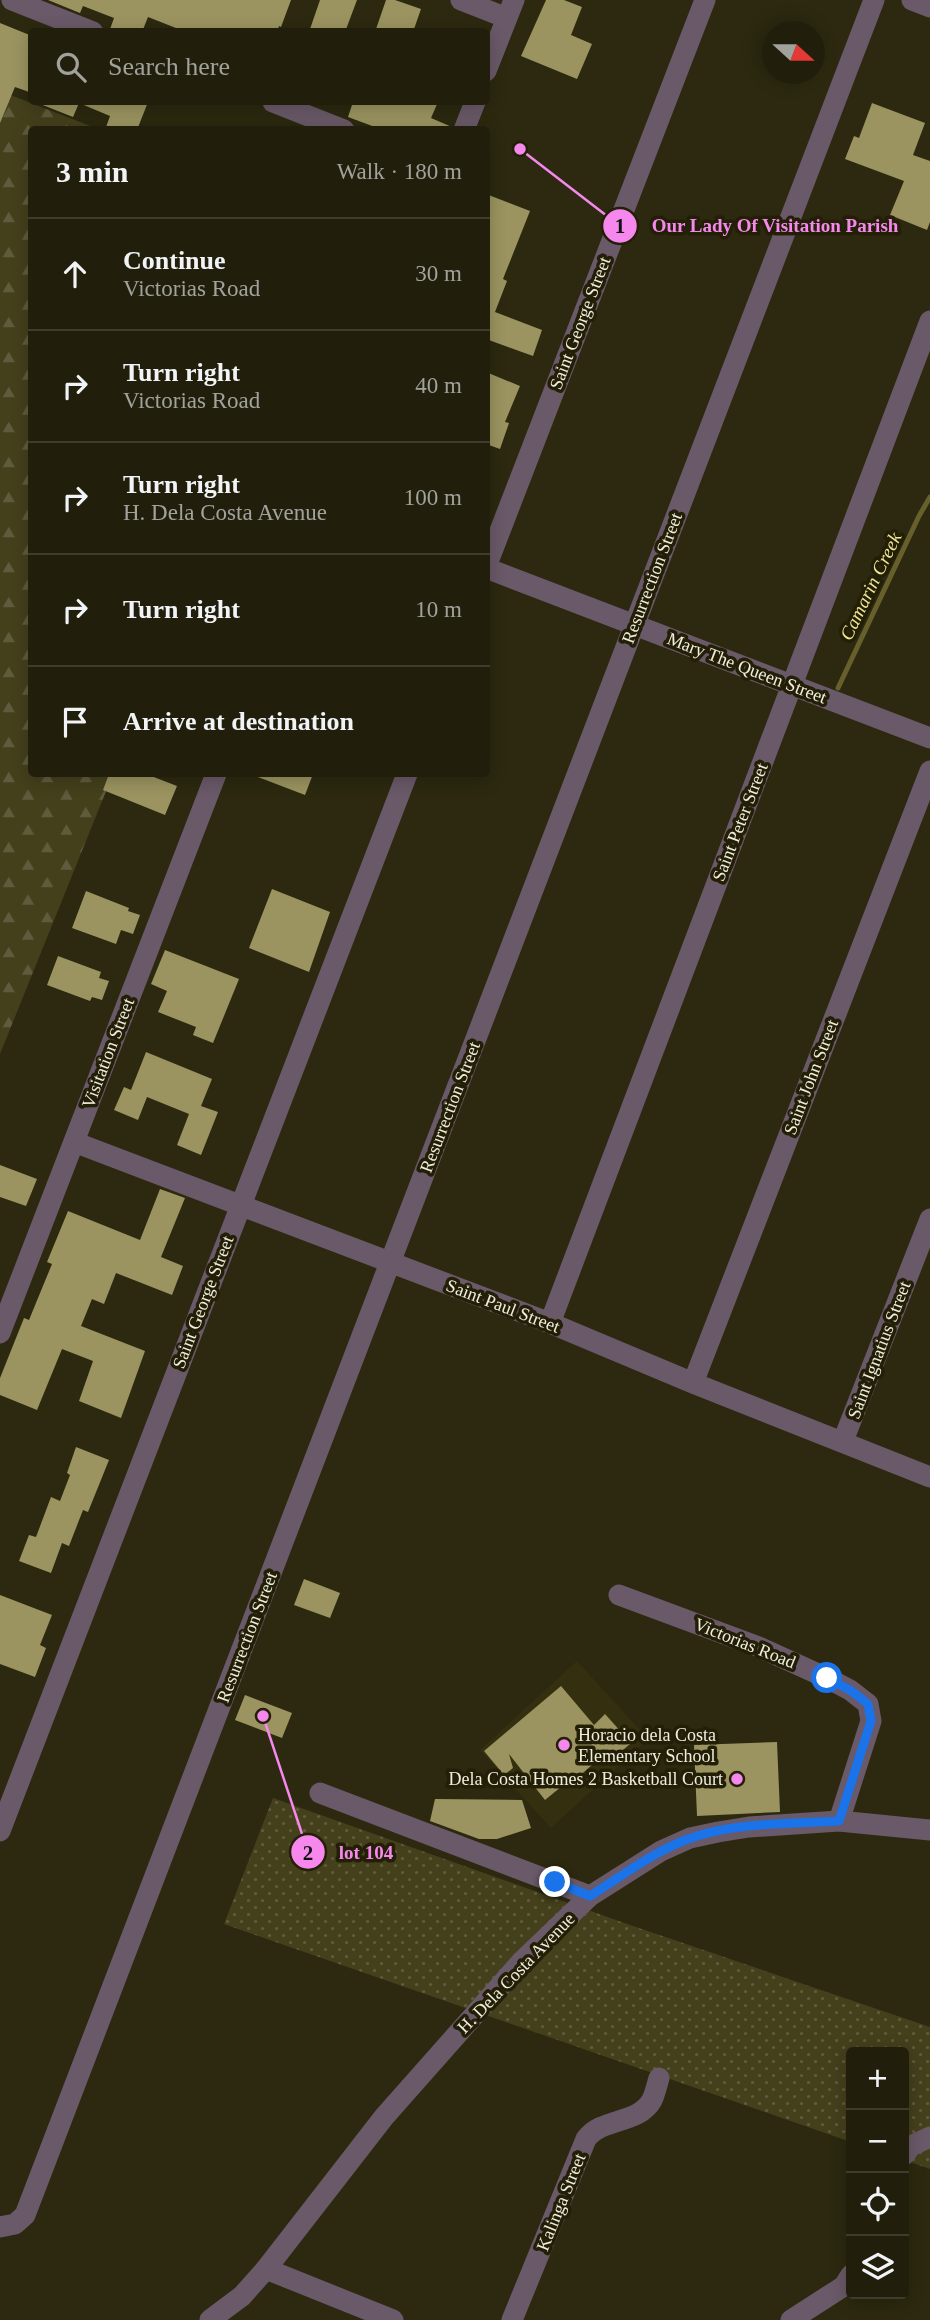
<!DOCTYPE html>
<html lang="en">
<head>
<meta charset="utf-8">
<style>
	body { margin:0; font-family:Georgia,serif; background:#292715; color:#f1f3f6 }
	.controls { position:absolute; right:21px; bottom:21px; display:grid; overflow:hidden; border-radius:7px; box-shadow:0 4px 18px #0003 }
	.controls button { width:63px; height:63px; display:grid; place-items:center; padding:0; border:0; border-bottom:2px solid #3e3d2d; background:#211f0c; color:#f1f3f6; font:35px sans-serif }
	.compass { position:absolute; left:762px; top:21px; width:63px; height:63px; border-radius:50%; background:#211f0c; box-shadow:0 4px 18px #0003; rotate:111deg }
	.stop { position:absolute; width:21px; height:21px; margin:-16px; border:5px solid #1a73e8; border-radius:50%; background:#fff }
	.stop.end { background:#1a73e8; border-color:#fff; box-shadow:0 2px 7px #0008 }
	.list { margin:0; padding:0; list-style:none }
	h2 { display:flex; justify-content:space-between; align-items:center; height:91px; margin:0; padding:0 28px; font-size:30px }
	h2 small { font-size:23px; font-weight:400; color:#a2a29d }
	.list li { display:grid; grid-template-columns:46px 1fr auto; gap:21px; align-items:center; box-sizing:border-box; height:112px; padding:0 28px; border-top:2px solid #3e3d2d }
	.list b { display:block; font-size:26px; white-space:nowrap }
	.list p { margin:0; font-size:23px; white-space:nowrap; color:#a2a29d }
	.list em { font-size:23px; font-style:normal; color:#a2a29d }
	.icon { flex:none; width:38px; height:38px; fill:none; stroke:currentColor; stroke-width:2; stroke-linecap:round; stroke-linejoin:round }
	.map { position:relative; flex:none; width:930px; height:2320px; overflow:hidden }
	.search { position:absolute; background:#211f0c; box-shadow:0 4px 18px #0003; left:28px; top:28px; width:462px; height:77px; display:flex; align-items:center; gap:18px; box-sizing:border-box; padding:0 24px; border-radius:7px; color:#a2a29d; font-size:26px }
	.panel { position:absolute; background:#211f0c; box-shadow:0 4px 18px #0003; left:28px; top:126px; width:462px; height:651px; border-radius:7px }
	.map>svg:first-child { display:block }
	.built { fill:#34300f }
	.green { fill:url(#green-dots) }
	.forest { fill:url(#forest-firs) }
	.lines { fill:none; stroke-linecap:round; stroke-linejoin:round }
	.stream { stroke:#67602d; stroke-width:5 }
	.building { fill:#9b9460 }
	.minor { stroke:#6a5968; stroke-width:21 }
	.route { stroke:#1a73e8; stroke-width:9 }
	.poi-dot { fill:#f688ed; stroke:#231f07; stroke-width:2.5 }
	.labels { text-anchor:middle; stroke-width:7; stroke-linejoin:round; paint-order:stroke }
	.street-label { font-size:18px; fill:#efedde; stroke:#231f07 }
	.poi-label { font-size:18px; fill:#efedde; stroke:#231f07; text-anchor:start }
	.water-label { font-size:19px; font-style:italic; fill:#f0e695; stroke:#231f07 }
	.leader { fill:none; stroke:#f688ed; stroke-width:2.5 }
	.callout-dot { fill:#f688ed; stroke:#231f07; stroke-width:2.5 }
	.mark-label { font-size:21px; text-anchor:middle; font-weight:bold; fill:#111 }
	.callout-label { font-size:19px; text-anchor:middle; font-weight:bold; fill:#f688ed; stroke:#231f07; stroke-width:7; stroke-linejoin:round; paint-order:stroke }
</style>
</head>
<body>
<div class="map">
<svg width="930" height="2320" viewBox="0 0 930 2320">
	<defs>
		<pattern id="green-dots" width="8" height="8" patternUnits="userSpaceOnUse" patternTransform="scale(1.75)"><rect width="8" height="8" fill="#44401c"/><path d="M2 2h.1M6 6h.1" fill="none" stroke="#5f5c3d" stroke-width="1.8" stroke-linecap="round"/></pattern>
		<pattern id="forest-firs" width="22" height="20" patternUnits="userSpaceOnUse" patternTransform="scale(1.75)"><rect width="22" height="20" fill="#44401c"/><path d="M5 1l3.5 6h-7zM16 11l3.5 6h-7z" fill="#5f5c3d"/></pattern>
	</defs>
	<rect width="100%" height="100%" fill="#2c2910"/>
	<!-- built -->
	<path class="built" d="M577,1661L648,1739L551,1828L480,1750Z"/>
	<!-- green -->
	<path class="green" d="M273,1798L630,1925L930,2027V2169L904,2160V2052H851V2142L224,1924Z"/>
	<!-- forest -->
	<path class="forest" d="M0,91L98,129L32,130V774H113L0,1054Z"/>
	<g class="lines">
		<!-- stream -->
		<path class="stream" d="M838,688L919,516L930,497"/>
	</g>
	<!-- building -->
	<path class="building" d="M48,0H291L281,27L279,26L277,32H186L148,17L142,32H109L114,18L83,6L80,13Z
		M320,0H357L345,32H309Z
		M386,0H395L421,9L413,32H375Z
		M546,0H564L582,7L571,35L592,44L577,79L521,56Z
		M0,23L32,36V93L15,87L0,123Z
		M35,102H148L137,130H105L110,116L79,103L73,117Z
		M353,102H438L431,118L452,127L451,130H383L348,117Z
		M872,103L925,123L913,155L930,161V222L927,230L890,215L904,181L845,159L854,136L859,138Z
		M486,194L530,211L503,279L507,281L495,312L542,330L533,356L486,339Z
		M486,372L520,386L505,422L509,423L500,449L486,444Z
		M109,774H146L177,786L165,815L103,790Z
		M253,775V774H313L305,795Z
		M272,889L330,912L309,972L249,948Z
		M86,891L129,908L128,911L140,915L133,934L121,930L116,944L72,928Z
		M165,950L239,979L213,1043L193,1035L196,1027L158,1012L167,991L151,984Z
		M58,956L101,972L99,978L109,981L102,1000L92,997L90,1001L47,985Z
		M146,1052L212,1079L201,1106L218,1112L201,1155L177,1145L189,1114L147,1097L138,1120L114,1110L124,1087L131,1090Z
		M0,1165L37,1179L26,1206L0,1197Z
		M160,1189L185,1198L161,1257L183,1266L172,1295L116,1273L104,1304L92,1299L81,1326L145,1351L121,1418L79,1401L93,1361L62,1349L37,1410L0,1395V1378L24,1318L29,1320L38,1298L52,1264L47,1262L68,1211L140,1240Z
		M76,1447L109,1460L88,1512L83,1510L69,1546L62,1543L51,1573L19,1561L29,1535L36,1537L51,1497L60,1501L70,1475L67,1473Z
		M304,1579L340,1593L330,1618L294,1605Z
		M0,1595L52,1615L40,1645L46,1648L35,1677L0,1664Z
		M561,1686L594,1725L605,1714L631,1743L606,1765L600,1758L569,1785L567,1782L545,1800L509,1754L513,1768L504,1775L484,1751Z
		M245,1695L292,1713L282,1738L235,1720Z
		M777,1742L780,1812L697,1816L694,1745Z
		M435,1799L522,1800L531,1828L497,1839H479L430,1821Z"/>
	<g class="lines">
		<!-- minor -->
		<path class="minor" d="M12,0L93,32
			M461,0L507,18
			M912,0L930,7
			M486,71L514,0
			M273,102L344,130
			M464,130L475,102
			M486,567L705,0
			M486,568L930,738
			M74,1142L550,1323L693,1383L930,1477
			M550,1323L930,321
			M0,1333L216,774
			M693,1383L930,771
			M843,1441L930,1219
			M619,1595L759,1647L827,1678L850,1690L868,1704L871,1721L839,1821
			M320,1793L590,1896
			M0,1831L407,774
			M904,2155L911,2146L930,2137
			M0,2227L15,2224L25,2215L874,0
			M266,2269L393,2320
			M210,2320L242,2296L266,2269L384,2117L522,1961L590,1896L661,1851L690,1838L718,1832L749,1827L839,1821L930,1830
			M512,2320L586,2139C602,2117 638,2125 652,2100C655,2094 657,2085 659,2078
			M791,2320L844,2286L851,2275"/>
	</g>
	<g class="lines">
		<!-- route -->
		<path class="route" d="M555,1882L590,1896C622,1876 653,1852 688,1839C735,1822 790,1824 839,1821L871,1721L868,1704L850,1690L827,1678"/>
	</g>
	<!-- markers -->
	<g class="poi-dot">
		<circle cx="564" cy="1745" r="7"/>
		<circle cx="737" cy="1779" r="7"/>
	</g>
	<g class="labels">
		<!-- street labels -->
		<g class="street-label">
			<text transform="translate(580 323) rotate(-69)" y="6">Saint George Street</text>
			<text transform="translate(652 578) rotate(-69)" y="6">Resurrection Street</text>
			<text transform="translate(747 668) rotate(21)" y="6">Mary The Queen Street</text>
			<text transform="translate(740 822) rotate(-69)" y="6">Saint Peter Street</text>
			<text transform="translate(108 1053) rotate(-69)" y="6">Visitation Street</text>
			<text transform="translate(811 1077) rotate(-69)" y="6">Saint John Street</text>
			<text transform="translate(450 1107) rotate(-69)" y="6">Resurrection Street</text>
			<text transform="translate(203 1302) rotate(-69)" y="6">Saint George Street</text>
			<text transform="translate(503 1306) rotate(21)" y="6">Saint Paul Street</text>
			<text transform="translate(879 1350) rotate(-69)" y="6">Saint Ignatius Street</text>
			<text transform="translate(247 1637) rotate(-69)" y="6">Resurrection Street</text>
			<text transform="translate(745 1643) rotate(22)" y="6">Victorias Road</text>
			<text transform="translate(516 1973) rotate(-46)" y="6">H. Dela Costa Avenue</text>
			<text transform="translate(561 2202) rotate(-68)" y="6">Kalinga Street</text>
		</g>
		<!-- poi labels -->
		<g class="poi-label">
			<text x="578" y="1741">Horacio dela Costa<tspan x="578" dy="21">Elementary School</tspan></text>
			<text x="723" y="1785" text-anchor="end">Dela Costa Homes 2 Basketball Court</text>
		</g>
		<!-- water labels -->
		<g class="water-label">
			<text transform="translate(870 586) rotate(-64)" y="7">Camarin Creek</text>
		</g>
	</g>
	<!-- callouts -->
	<path class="leader" d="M520 149L620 226M263 1716L308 1852"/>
	<g class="callout-dot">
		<circle cx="520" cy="149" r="7"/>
		<circle cx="263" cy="1716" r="7"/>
		<circle cx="620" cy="226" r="18"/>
		<circle cx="308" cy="1852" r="18"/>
	</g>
	<g class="mark-label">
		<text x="620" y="233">1</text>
		<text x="308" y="1860">2</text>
	</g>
	<g class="callout-label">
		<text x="775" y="232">Our Lady Of Visitation Parish</text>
		<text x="366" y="1859">lot 104</text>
	</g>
</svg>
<div class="controls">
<button>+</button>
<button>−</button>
<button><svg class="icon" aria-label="locate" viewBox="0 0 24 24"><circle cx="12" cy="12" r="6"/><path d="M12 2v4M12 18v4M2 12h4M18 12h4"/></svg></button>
<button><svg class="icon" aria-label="layers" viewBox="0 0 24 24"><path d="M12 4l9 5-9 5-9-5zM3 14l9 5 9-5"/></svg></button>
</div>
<svg class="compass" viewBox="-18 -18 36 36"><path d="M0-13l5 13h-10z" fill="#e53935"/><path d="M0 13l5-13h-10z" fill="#a2a29d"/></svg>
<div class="stop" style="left:827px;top:1678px"></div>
<div class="stop end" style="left:555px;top:1882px"></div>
<div class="search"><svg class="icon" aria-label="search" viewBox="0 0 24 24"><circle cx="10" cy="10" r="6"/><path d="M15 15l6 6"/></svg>Search here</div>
<section class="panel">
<h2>3 min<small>Walk · 180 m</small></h2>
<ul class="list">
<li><svg class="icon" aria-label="ahead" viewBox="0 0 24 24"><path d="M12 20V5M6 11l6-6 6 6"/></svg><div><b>Continue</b><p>Victorias Road</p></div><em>30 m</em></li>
<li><svg class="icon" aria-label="right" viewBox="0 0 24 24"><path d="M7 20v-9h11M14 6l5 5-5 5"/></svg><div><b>Turn right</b><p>Victorias Road</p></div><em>40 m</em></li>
<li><svg class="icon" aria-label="right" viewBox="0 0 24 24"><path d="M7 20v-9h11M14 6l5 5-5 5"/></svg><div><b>Turn right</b><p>H. Dela Costa Avenue</p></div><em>100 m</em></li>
<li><svg class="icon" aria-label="right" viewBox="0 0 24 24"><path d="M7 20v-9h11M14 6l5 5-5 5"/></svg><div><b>Turn right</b></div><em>10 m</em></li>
<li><svg class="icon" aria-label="arrive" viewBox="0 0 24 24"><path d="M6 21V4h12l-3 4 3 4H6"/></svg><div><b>Arrive at destination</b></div></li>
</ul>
</section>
</div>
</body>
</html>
